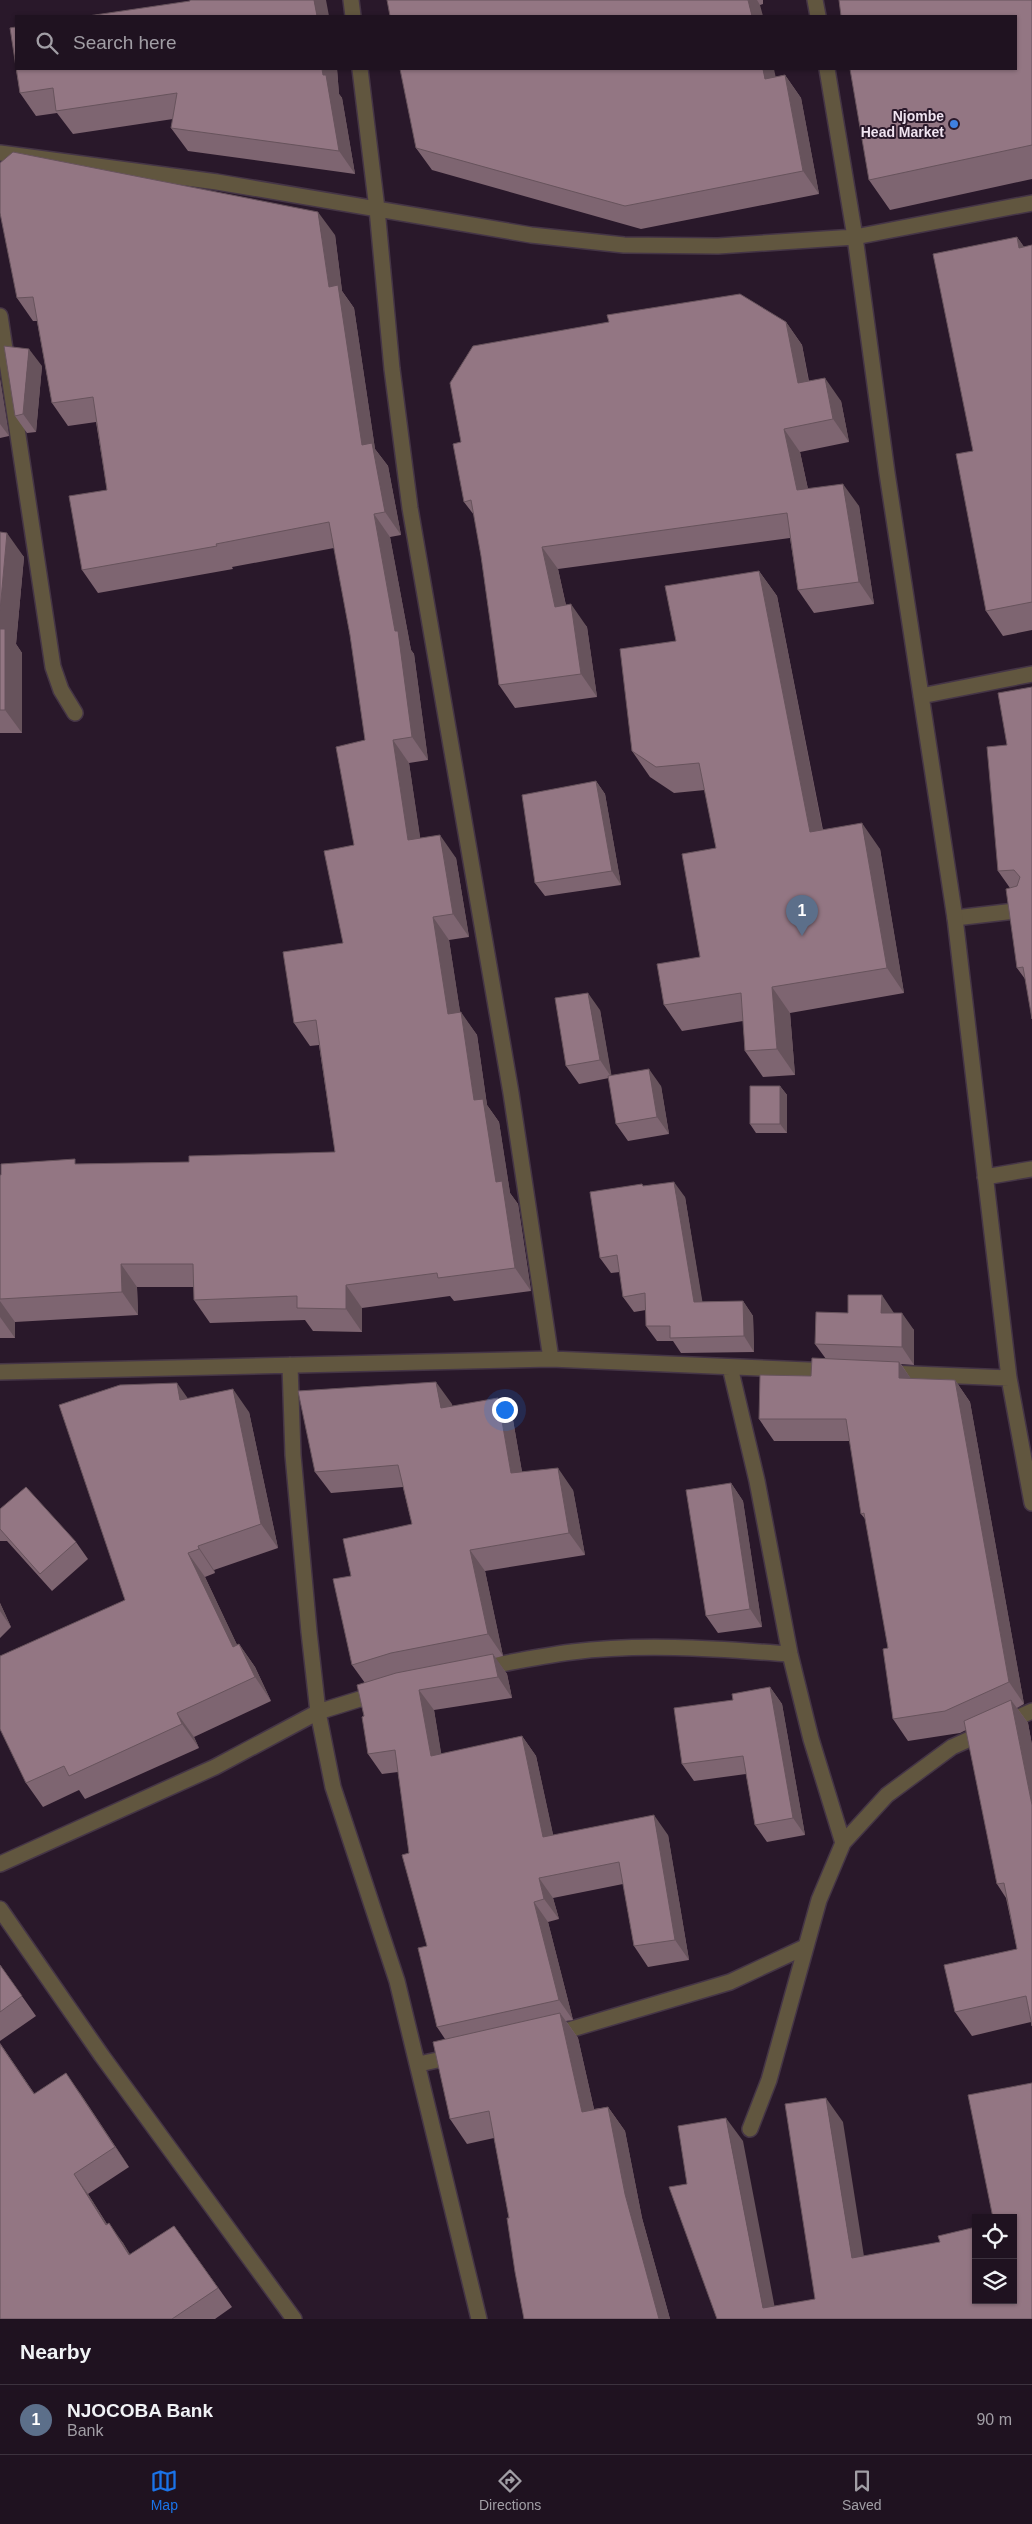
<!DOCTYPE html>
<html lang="en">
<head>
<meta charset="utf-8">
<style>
	body { margin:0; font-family:Helvetica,sans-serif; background:#2c202d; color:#f1f3f6 }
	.controls { position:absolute; right:15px; bottom:15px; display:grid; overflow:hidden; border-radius:0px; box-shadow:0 1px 4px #0004 }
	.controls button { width:45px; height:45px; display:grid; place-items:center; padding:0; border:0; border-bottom:1px solid #3c323e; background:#1f1220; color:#f1f3f6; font:25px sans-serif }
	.you { position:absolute; left:504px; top:1409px; width:18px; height:18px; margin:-12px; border:4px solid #fff; border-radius:50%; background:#1a73e8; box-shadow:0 0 0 8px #1a73e833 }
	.badge { display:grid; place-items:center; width:32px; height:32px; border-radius:50%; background:#1a73e8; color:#fff; font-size:16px; font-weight:700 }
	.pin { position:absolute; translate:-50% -41px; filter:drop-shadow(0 1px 2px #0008) }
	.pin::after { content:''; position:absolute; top:26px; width:18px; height:15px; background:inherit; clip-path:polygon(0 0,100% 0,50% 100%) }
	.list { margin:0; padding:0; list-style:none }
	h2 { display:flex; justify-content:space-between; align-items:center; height:65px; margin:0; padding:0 20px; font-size:21px }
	h2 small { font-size:16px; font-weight:400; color:#a19ea5 }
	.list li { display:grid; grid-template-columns:32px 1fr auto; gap:15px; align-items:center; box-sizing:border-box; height:70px; padding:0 20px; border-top:1px solid #3c323e }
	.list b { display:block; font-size:19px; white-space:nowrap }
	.list p { margin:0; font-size:16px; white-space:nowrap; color:#a19ea5 }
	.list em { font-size:16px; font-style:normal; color:#a19ea5 }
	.icon { flex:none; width:28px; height:28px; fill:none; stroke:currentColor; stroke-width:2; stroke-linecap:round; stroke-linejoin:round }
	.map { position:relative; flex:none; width:1032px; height:2319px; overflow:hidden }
	.search { position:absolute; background:#1f1220; box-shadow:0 1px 4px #0004; left:15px; right:15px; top:15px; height:55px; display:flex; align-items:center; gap:12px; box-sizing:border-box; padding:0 18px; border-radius:0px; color:#a19ea5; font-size:19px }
	.sheet { height:135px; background:#1f1220 }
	nav { display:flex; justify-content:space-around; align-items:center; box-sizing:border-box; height:70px; border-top:1px solid #3c323e; background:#1f1220; font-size:14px; color:#a19ea5 }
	nav a { display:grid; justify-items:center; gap:2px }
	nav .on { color:#1a73e8 }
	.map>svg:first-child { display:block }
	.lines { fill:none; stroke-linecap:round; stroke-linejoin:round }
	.lane-casing { stroke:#453546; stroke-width:18 }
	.street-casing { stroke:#453546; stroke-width:18 }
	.lane { stroke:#61563f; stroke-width:15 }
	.street { stroke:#61563f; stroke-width:15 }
	.wall { fill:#7e6571 }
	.shaded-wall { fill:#67535c }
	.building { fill:#937683; stroke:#67535c }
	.shop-dot { fill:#3f7fe0; stroke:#29182a; stroke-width:2 }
	.labels { text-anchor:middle; stroke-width:4; stroke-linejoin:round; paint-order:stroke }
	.poi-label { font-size:14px; font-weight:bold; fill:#f0e4f1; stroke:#29182a; text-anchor:end }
</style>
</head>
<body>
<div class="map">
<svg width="1032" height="2319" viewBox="0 0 1032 2319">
	<rect width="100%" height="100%" fill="#29182a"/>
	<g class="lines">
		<defs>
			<path id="lane" d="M955,918L1032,909"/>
			<path id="street" d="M351,0L353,16
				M815,0L818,16
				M360,69L377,209L392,369L410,508L511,1093L551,1359
				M827,69L855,237L887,473L955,918L1009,1378L1032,1503
				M0,153L217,182L531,235L624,245L718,246L855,237L1032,203
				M0,316L53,667L61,690L75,713
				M921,696L1032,674
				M985,1177L1032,1169
				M290,1365L293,1455L309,1632L318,1712L333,1787L397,1981L479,2319
				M730,1367L757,1481L790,1654L811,1739L843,1843
				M0,1372L551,1359L831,1371
				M889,1373L1009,1378
				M481,1668C511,1662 541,1656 572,1652C644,1643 718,1649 790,1654
				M0,1864L215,1767L318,1712L379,1693
				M0,1909L102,2056L294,2319
				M552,2035L730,1982L805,1947
				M419,2064L456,2056
				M750,2129L769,2080L819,1900L843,1843L887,1795L952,1747L1032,1711"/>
		</defs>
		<!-- lane casing -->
		<use href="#lane" class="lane-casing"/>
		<!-- street casing -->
		<use href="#street" class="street-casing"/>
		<!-- lane -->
		<use href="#lane" class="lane"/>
		<!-- street -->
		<use href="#street" class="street"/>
	</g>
	<!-- wall -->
	<path class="wall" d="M387,0H763V4L760,5Z
		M1032,0V179L890,210L869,180Z
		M16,69H337L339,94L342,98L355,174L188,151L171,128L173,119L73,134L57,113L36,116L20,93Z
		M785,75L801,98L819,194L641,229L432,170L416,148Z
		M335,235L342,291L354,308L375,449L388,466L401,535L390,537L411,650L414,654L428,760L409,763L420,838L456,858L469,937L449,940L460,1012L477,1035L487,1105L499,1122L510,1193L518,1204L531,1291L454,1301L450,1296L362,1308V1332L313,1331L305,1320L210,1323L194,1300V1287H137L138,1315L15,1322V1338H0V1175L79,1164L189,1162L335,1152L319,1045L310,1046L294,1023L343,943L354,845L365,740L350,635L334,548L232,567L233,569L98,593L82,570L107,490L96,422L68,426L52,403L37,321H33L17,298Z
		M1017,237L1024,247L1032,245V630L1003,636L986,611L973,451Z
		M786,322L802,345L809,381L841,401L849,442L800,452L808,489L859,506L874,604L814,613L798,590L790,538L558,569L566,605L587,627L597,697L515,708L499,685L481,556L474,515L464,502L461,442Z
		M42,366L36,432L27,433L15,416Z
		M0,379L9,436L0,438Z
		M0,532L24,557L16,644L22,653V733H0Z
		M759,571L777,596L823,830L880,849L904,993L790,1013L795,1075L763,1077L745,1051L743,1021L682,1031L664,1005L700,957L716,848L705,790L674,793L650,777L632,751L676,641Z
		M1032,687L1025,979L1017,968L1010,888L998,871L1007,745Z
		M596,781L605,794L621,885L545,896L535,883Z
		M600,1010L611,1075L661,1086L669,1134L628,1141L616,1124L609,1078L579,1084L566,1066Z
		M780,1086L787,1095V1133H756L750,1124Z
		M644,1186L685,1197L702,1302L743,1301L753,1316L754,1352L681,1353L673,1341H657L646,1326V1310L634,1312L623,1297L620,1272L611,1273L600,1258Z
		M848,1313H894L914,1330V1365L901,1364L911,1379L955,1380L970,1402L1024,1704L1017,1708L1028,1723L1032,1745V2026L1031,2022L972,2036L955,2012L1017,1949L1006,1898L997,1884L966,1730L960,1733L908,1741L893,1719L888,1648L866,1520L861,1514L850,1441H774L759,1419L811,1376L826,1359L815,1344Z
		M188,1399L249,1412L278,1548L214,1570L215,1573L205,1577L237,1645L239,1644L255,1667L271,1701L194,1737L199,1748L85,1799L79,1790L43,1807L26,1783L125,1600Z
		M452,1404V1406L513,1420L522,1472L573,1490L585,1555L485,1571L503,1656L495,1658L507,1674L512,1698L434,1710L441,1754L522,1736L536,1756L553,1835H668L689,1960L648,1967L634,1946L623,1884L553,1898L559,1919L548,1922L573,2020L566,2021L578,2038L594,2109L608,2107L625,2131L642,2218L670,2319H524L509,2218L494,2138L467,2144L450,2119L445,2039L437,2027L427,1946L409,1853L398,1772L382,1774L368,1754L364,1716L365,1683L352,1665L351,1576L412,1524L403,1487L331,1493L315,1472Z
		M731,1483L743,1501L762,1627L718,1633L706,1616Z
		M0,1509L76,1542L88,1559L52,1591L7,1541H0Z
		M0,1603L11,1627L0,1638Z
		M770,1687L782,1704L805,1835L767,1842L755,1825L746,1774L694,1781L682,1764L733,1700Z
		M0,1965L36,2016L0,2041Z
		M0,2043L34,2093H80L129,2167L88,2194L107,2224L123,2243L130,2255L174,2226L232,2307L215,2319H0Z"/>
	<!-- shaded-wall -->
	<path class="shaded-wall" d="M314,0H326L329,16H317Z
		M748,0H757L760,5L763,16H752Z
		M322,69H337L339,94L342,98L355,174L339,151L323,75Z
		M763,69H774L781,102L765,79Z
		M785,75L801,98L819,194L803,171Z
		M318,212L335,235L342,291L354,308L375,449L388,466L401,535L385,512L362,445L329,287Z
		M1017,237L1032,258L1019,248Z
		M786,322L802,345L813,406L798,383Z
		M29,349L42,366L36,432L23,414Z
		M825,378L841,401L849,442L833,419Z
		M0,379L9,436L0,424Z
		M784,429L800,452L813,513L797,490Z
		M843,484L859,506L874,604L859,582Z
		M374,514L390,537L411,650L414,654L428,760L412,737L395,631Z
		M7,533L24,557L16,644L22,653V733L5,710L0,632V611Z
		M542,547L558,569L571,629L555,607Z
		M759,571L777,596L828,858L810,832Z
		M571,604L587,627L597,697L581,674Z
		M393,740L409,763L424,863L408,840Z
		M596,781L605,794L621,885L612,871Z
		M862,823L880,849L904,993L887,968Z
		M440,835L456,858L469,937L453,914Z
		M433,917L449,940L464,1037L448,1014Z
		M772,987L790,1013L795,1075L777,1049Z
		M588,993L600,1010L612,1078L600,1060Z
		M461,1012L477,1035L487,1105L499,1122L510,1193L518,1204L531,1291L515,1268L496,1182L474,1100Z
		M649,1069L661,1086L669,1134L657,1117Z
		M780,1086L787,1095V1133L780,1124Z
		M674,1182L685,1197L705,1317L694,1302Z
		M121,1264L137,1287L138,1315L122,1292Z
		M346,1285L362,1308V1332L346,1309Z
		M882,1295L894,1313H881Z
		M0,1301L15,1322V1338L0,1317Z
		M743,1301L753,1316L754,1352L744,1336Z
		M902,1313L914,1330V1365L902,1347Z
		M899,1362L914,1383L899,1378Z
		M955,1380L970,1402L1024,1704L1009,1682Z
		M436,1382L452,1404L457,1430L441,1408Z
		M177,1383L194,1407L180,1400Z
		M233,1389L249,1412L278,1548L261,1524Z
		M498,1398L513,1420L526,1495L511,1473Z
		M558,1468L573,1490L585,1555L569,1533Z
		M731,1483L743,1501L762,1627L750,1609Z
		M198,1546L214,1570L215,1573L199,1549Z
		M470,1550L485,1571L503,1656L488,1634Z
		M188,1553L205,1577L249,1670L233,1647Z
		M0,1603L11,1627L0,1611Z
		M239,1644L255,1667L271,1701L255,1677Z
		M493,1654L507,1674L512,1698L498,1677Z
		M770,1687L782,1704L805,1835L793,1818Z
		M419,1690L434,1710L445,1776L431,1756Z
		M1011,1700L1028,1723L1032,1745V1805Z
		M177,1713L194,1737L199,1748L182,1724Z
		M522,1736L536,1756L558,1857L543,1837Z
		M654,1815L668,1835L689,1960L675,1940Z
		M539,1878L553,1898L559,1919L544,1899Z
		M534,1902L548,1922L573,2020L559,2000Z
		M560,2013L578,2038L600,2136L582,2112Z
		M66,2073L80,2093L129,2167L115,2147Z
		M826,2098L843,2122L868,2282L852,2258Z
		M608,2107L625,2131L642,2218L670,2319H659L625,2194Z
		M726,2118L743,2141L777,2319L763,2308Z
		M74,2174L88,2194L120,2245L106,2225Z
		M109,2223L123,2243L143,2275L129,2255Z"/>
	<!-- building -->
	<path class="building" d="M190,0H314L317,16H88L190,1Z
		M387,0H748L752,16H390Z
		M839,0H1032V145L869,180L850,69H1016V16H841Z
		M16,27V69H322L323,75H326L339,151L171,128L177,93L56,111L53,88L20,93L10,28Z
		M400,69H763L765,79L785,75L803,171L625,206L416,148Z
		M13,152L318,212L329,287L338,285L362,445L372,443L385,512L374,514L395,631H398L412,737L393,740L408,840L440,835L453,914L433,917L448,1014L461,1012L474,1100L483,1099L496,1182L502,1181L515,1268L438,1278L437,1273L346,1285V1309L297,1308V1296L194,1300L193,1264H121L122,1292L0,1299V1175H1V1164L75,1159V1164L189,1162V1156L335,1152L316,1020L294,1023L283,952L343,943L324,851L354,845L336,747L365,740L350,635L329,522L216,544L217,546L82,570L69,496L107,490L93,397L52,403L33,297L17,298L0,213V163Z
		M1017,237L1019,248L1032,245V602L986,611L956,454L973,451L933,254Z
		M740,294L786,322L798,383L825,378L833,419L784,429L797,490L843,484L859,582L798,590L787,513L542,547L555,607L571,604L581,674L499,685L481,556L471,500L464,502L453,444L461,442L450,383L473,346L609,322L607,315Z
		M4,346L29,349L23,414L15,416Z
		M0,532L7,533L0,611Z
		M759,571L810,832L862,823L887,968L772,987L777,1049L745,1051L741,993L664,1005L657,964L700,957L682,854L716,848L699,763L656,767L632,751L620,649L676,641L665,586Z
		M0,629H5V710H0Z
		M1032,687V1019L1023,967L1017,968L1006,889L1017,886L1020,877L1014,870L998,871L987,747L1007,745L998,693Z
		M596,781L612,871L535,883L522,795Z
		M588,993L600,1060L566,1066L555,998Z
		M649,1069L657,1117L616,1124L608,1076Z
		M750,1086H780V1124H750Z
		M674,1182L694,1302L743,1301L744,1336L670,1338V1326H646L645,1293L623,1297L617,1255L600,1258L590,1192L642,1184L643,1186Z
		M848,1295H882L881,1313H902V1347L815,1344L816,1312L848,1313Z
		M812,1358L899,1362V1378L955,1380L1009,1682L945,1711L893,1719L883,1649L888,1648L864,1513L861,1514L846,1419H759L760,1375L811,1376Z
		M436,1382L441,1408L498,1398L511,1473L558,1468L569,1533L470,1550L488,1634L391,1653L352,1665L333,1579L351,1576L343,1539L412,1524L398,1465L315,1472L298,1391Z
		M177,1383L180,1400L233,1389L261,1524L198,1546L199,1549L188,1553L233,1647L239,1644L255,1677L177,1713L182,1724L69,1776L64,1766L26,1783L0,1729V1656L125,1600L59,1405L120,1385Z
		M731,1483L750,1609L706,1616L686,1490Z
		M26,1487L76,1542L40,1574L0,1529V1509Z
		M493,1654L498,1677L419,1690L431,1756L522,1736L543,1837L654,1815L675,1940L634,1946L619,1862L539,1878L544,1899L534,1902L559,2000L437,2027L418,1948L427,1946L402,1855L409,1853L395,1750L368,1754L362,1717L364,1716L357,1685L396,1673Z
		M770,1687L793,1818L755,1825L743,1756L682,1764L674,1708L733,1700L732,1694Z
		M1011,1700L1032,1805V2026L1026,1996L955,2012L944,1965L1017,1949L1004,1883L997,1884L964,1721Z
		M0,1965L22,1996L0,2012Z
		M560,2013L582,2112L608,2107L625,2194L659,2319H524L515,2272L507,2218H509L489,2111L450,2119L433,2042Z
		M0,2044L34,2094L66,2073L115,2147L74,2174L106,2225L109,2223L129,2255L174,2226L218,2288L172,2319H0Z
		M1032,2083V2319H717L669,2187L687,2184L678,2126L726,2118L763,2308L815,2299L785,2104L826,2098L852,2258L940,2242L938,2236L976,2227V2300H1013V2218H993L968,2095Z"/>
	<!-- markers -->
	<circle class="shop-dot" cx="954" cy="124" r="5"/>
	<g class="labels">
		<!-- poi labels -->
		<g class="poi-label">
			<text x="944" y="121">Njombe<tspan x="944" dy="16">Head Market</tspan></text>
		</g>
	</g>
</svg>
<div class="controls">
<button><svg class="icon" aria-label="locate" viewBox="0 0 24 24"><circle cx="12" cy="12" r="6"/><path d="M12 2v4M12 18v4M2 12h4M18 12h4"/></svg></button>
<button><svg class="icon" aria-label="layers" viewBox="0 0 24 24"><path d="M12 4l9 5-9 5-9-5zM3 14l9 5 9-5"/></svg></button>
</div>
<div class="you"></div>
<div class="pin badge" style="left:802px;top:936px;background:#5c6f8a">1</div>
<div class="search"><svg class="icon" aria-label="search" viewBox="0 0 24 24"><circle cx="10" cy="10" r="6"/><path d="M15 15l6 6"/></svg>Search here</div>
</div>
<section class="sheet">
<h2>Nearby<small></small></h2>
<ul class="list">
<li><span class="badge" style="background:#5c6f8a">1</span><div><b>NJOCOBA Bank</b><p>Bank</p></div><em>90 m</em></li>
</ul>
</section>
<nav>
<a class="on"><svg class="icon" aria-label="map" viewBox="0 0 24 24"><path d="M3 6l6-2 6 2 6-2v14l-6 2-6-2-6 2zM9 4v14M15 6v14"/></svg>Map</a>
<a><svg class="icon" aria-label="directions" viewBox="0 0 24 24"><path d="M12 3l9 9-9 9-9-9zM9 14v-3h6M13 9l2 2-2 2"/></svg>Directions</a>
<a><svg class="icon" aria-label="saved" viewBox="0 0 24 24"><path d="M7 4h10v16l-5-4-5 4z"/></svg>Saved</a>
</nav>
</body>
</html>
